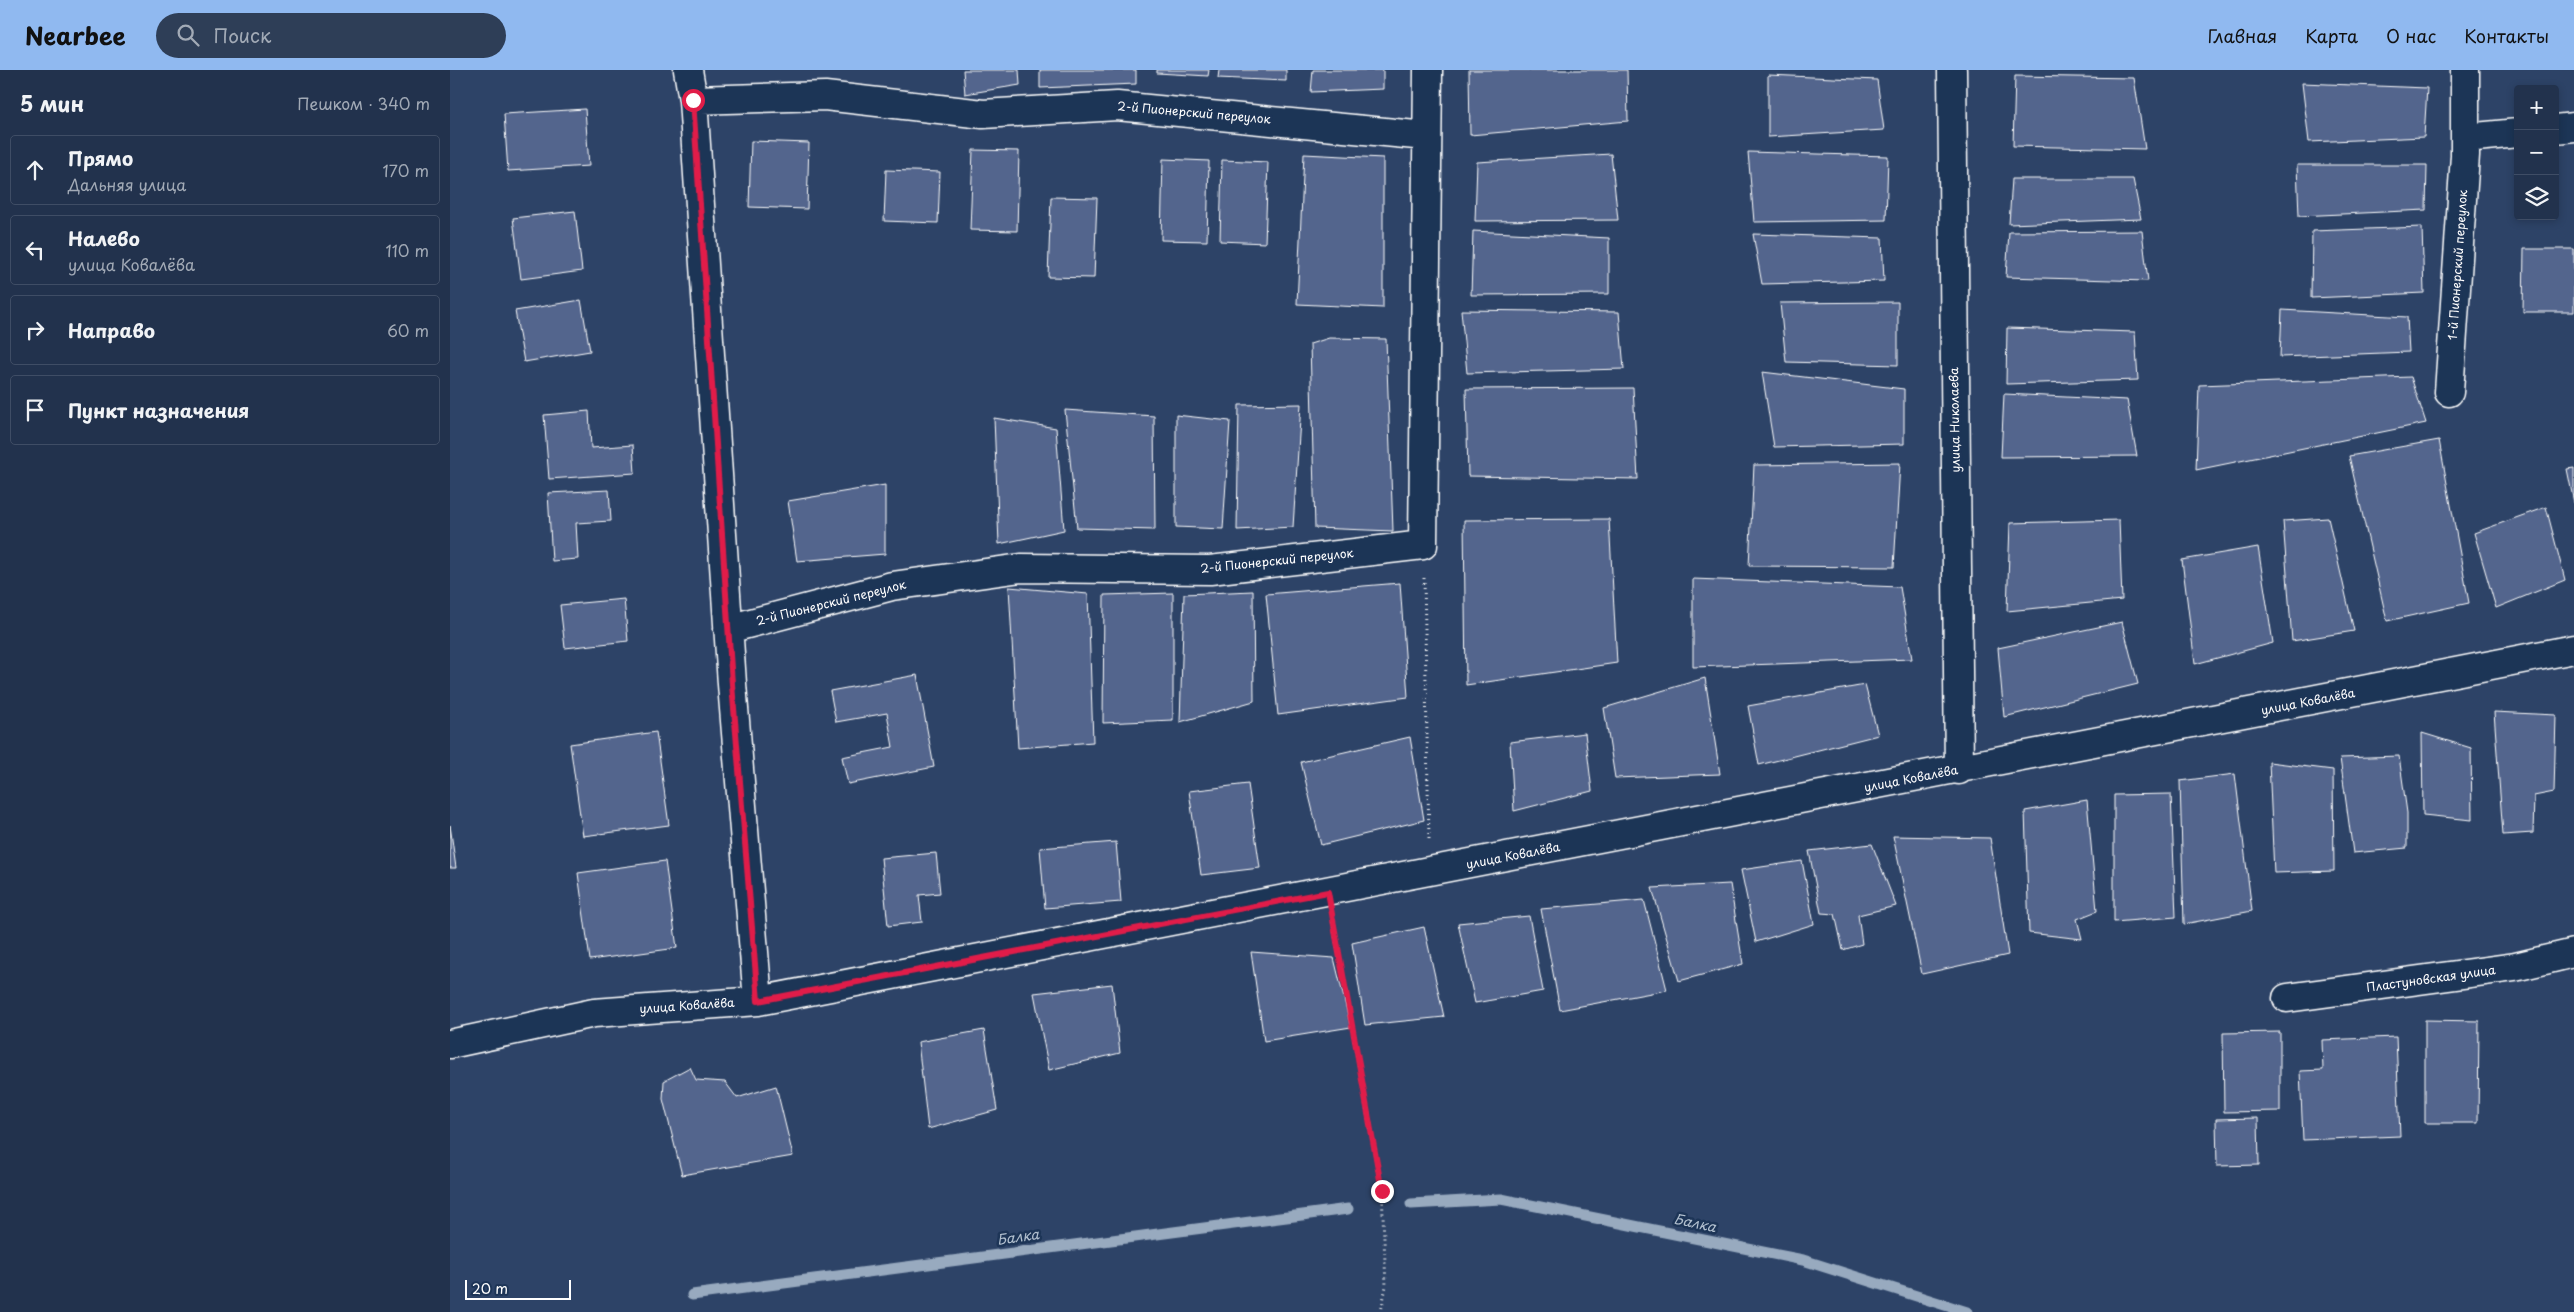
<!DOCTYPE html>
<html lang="ru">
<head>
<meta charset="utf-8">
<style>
	body { margin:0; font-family:"Playpen Sans",sans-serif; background:#2e3e57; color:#f1f3f6 }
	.controls { position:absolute; right:15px; top:15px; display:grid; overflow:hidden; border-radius:5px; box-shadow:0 2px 8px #0003 }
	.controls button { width:45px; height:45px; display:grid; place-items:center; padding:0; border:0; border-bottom:1px solid #3f4d65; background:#22324d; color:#f1f3f6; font:25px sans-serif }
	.scale { position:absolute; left:15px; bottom:12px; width:106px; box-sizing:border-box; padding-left:5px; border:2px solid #fff; border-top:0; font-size:14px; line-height:18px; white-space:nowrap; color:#fff; -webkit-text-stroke:4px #1d3557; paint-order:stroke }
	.stop { position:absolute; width:15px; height:15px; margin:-11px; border:4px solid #e11d48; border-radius:50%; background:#fff }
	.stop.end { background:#e11d48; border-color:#fff; box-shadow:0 1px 5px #0008 }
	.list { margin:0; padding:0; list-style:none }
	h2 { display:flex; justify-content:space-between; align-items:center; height:65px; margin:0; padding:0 20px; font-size:21px }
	h2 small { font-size:16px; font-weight:400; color:#a2aab6 }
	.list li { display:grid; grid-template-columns:32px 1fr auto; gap:15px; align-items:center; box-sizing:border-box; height:70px; margin:0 10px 10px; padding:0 10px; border:1px solid #3f4d65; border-radius:5px }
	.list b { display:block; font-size:19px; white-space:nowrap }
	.list p { margin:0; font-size:16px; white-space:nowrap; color:#a2aab6 }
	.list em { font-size:16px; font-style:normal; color:#a2aab6 }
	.icon { flex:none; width:28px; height:28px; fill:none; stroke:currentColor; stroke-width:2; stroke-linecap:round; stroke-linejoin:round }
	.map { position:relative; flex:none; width:2124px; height:1242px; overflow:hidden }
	header { display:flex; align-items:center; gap:30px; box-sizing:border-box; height:70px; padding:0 25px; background:#90b9f0; color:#111 }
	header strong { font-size:24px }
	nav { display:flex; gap:28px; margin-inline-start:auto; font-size:18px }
	.search { width:350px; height:45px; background:#2e3e57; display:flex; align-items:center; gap:12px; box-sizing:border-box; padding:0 18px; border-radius:28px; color:#a2aab6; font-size:19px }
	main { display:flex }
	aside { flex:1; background:#22324d }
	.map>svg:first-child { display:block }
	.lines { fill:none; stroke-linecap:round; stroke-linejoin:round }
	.stream { stroke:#98aabf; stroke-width:11 }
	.building { fill:#53658d; stroke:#fff }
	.street-casing { stroke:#fff; stroke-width:31 }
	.path { stroke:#fff; stroke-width:3; stroke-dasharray:1 4; stroke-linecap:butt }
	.street { stroke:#1d3557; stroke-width:28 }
	.route { stroke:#e11d48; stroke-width:6 }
	.labels { text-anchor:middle; stroke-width:5; stroke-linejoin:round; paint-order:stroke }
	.street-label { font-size:12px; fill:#fff; stroke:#1d3557 }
	.water-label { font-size:14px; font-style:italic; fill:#b2c0cf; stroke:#1d3557 }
</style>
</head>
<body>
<header>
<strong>Nearbee</strong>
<div class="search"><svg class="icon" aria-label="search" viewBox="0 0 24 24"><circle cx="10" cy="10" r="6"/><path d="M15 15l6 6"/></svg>Поиск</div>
<nav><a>Главная</a><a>Карта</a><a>О нас</a><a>Контакты</a></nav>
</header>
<main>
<aside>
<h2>5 мин<small>Пешком · 340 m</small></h2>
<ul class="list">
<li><svg class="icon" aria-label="ahead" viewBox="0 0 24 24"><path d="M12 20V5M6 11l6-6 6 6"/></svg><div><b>Прямо</b><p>Дальняя улица</p></div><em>170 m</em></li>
<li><svg class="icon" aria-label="left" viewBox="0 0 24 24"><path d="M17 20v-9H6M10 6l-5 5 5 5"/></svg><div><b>Налево</b><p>улица Ковалёва</p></div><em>110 m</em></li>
<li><svg class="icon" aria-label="right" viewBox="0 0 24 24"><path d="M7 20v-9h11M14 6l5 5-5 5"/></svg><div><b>Направо</b></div><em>60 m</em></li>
<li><svg class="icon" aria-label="arrive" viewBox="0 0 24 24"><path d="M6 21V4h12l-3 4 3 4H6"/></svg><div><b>Пункт назначения</b></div></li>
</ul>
</aside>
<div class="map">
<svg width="2124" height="1242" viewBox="0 0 2124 1242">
	<rect width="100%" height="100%" fill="#2d4367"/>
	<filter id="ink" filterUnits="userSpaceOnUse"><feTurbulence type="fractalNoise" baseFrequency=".02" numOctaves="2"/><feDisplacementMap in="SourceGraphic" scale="10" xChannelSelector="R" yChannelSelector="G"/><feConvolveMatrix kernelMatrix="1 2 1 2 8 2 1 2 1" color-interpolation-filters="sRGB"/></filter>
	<g filter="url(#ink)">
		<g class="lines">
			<!-- stream -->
			<path class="stream" d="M961,1134L1051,1129L1353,1190L1517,1242
				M242,1225L898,1139"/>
		</g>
		<!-- building -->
		<path class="building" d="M513,0H569L570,15L515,24Z
			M590,0H686V14L590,18Z
			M707,0H759L758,6L707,3Z
			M769,0H836V11L768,8Z
			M863,0H933V19L861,22Z
			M1019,0H1177L1178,51L1020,65Z
			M1318,5L1427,10L1434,60L1318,67Z
			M1565,6L1684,8L1695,79L1563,76Z
			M1852,13L1977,18L1974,67L1859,72Z
			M135,39L139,96L58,101L54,44Z
			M301,71L359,73L357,139L299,137Z
			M523,80L569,81L567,161L520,160Z
			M1298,82L1438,86L1436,150L1304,152Z
			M854,84L933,88V238L847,234Z
			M1161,84L1168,150L1025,151L1027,92Z
			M713,89L759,91L757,171L711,170Z
			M772,90L818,92L815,173L770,171Z
			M1847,95H1977L1976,140L1849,146Z
			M436,100L490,102L488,153L434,151Z
			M1562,109H1683L1691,149L1559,154Z
			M601,127L647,128L644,208L598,207Z
			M125,141L132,201L71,209L63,148Z
			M1972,157L1974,223L1861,228L1862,161Z
			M1023,161L1159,168V224L1021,225Z
			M1692,161L1698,211L1556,207L1559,162Z
			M1303,164L1432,168L1434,211L1312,214Z
			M2074,179H2124V242H2073Z
			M131,230L140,281L74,292L65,241Z
			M1448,232V295L1336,292L1330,233Z
			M1011,240L1169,242L1174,299L1017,303Z
			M1832,240L1957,247L1959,282L1830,287Z
			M1557,258L1685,262L1688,310L1556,314Z
			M879,268L936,269L943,461L865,458L860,274Z
			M1312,302L1454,319V374L1324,377Z
			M1961,307L1976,353L1746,400L1749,315Z
			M1183,318L1188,409L1018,406L1016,319Z
			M1554,324L1677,330L1687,386L1551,387Z
			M851,334L843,457L787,460L789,335Z
			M615,340L704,346L705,460L627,458Z
			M139,341L141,378L183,375L185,403L99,409L94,345Z
			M726,345L780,351L773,459L726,457Z
			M544,348L606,358L614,460L549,474Z
			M1989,370L2019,533L1937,551L1899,386Z
			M1450,393L1444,497L1299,496L1304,395Z
			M2124,398V433L2117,399Z
			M435,415V484L347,491L338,431Z
			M159,420L161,451L126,453L128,489L102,491L98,423Z
			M2096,437L2115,510L2046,538L2024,463Z
			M1878,448L1904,561L1842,571L1833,451Z
			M1159,449L1167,593L1016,615L1014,450Z
			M1669,450L1672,530L1557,541L1560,453Z
			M1808,477L1823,573L1745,594L1732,490Z
			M1243,509L1450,517L1462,589L1243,597Z
			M950,513L958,627L828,645L816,524Z
			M559,517L638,524L643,672L568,678Z
			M803,521L804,631L730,652L734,524Z
			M723,523V650L653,653L654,525Z
			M174,529L178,571L115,578L110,535Z
			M1672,552L1688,614L1554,647L1548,578Z
			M467,605L484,697L398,714L392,687L443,677L437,643L386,652L380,621Z
			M1255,608L1270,704L1165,708L1154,638Z
			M1415,615L1428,665L1309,695L1298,636Z
			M2044,642L2106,645L2104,722L2084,726L2083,763L2053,765Z
			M206,662L219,755L133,766L120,674Z
			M1135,663L1142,721L1064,741L1060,672Z
			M1972,663L2021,678L2022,750L1973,745Z
			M960,667L974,750L871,775L851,692Z
			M1949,686L1957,743V778L1903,783L1890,688Z
			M1819,692L1883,700L1884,801L1824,803Z
			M1785,704L1802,841L1734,854L1730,711Z
			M798,714L810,798L751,805L739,721Z
			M1721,724L1726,847L1664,852V725Z
			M1637,730L1647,841L1627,849L1632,869L1579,863L1575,741Z
			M0,755L6,798H0Z
			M1443,766L1540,768L1558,885L1472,904Z
			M666,772L671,832L595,838L590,778Z
			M1422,774L1446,836L1408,845L1412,874L1393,880L1385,844L1371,843L1359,781Z
			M486,783L490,823L469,825L472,852L438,856L431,788Z
			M215,791L227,878L140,890L128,803Z
			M1352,791L1364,854L1306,872L1291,800Z
			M1280,814L1293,894L1229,911L1202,818Z
			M1194,830L1217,920L1110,940L1091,839Z
			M1079,846L1093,921L1025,933L1008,853Z
			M974,857L994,947L915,955L902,873Z
			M801,882L884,888L901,957L814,971Z
			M662,914L670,983L599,1000L584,923Z
			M1975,950L2029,951L2028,1053H1975Z
			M534,960L547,1040L478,1059L468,972Z
			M1830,962V1041L1774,1042L1773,963Z
			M1946,967L1950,1066L1853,1070L1850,1001L1873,1000L1872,970Z
			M240,997L246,1010L275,1012L287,1028L326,1016L343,1086L232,1105L213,1029L214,1011Z
			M1808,1048L1809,1095L1767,1096L1766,1049Z"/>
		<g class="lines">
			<defs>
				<path id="street" d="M238,0L243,30L282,614L308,931
					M1502,0L1509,700
					M243,30L375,26L533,44L667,36L976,66
					M2105,59L2124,57
					M2015,68L2068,63
					M1999,322L2015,85V0
					M278,559L442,516L571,498L760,500L973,475L978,0
					M1837,928L2065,897L2124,883
					M0,974L144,943L308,931L2124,579"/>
			</defs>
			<!-- street casing -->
			<use href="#street" class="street-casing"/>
			<!-- path -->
			<path class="path" d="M974,508L979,769
				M883,852L932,1121L936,1216L931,1242"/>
			<!-- street -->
			<use href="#street" class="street"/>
		</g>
	</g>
	<g class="lines" filter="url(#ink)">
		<!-- route -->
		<path class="route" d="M243,30L282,614L308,931L878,822L932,1121"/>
	</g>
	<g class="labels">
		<!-- street labels -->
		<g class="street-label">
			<text transform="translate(744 43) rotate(5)" y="4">2-й Пионерский переулок</text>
			<text transform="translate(2008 195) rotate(-86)" y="4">1-й Пионерский переулок</text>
			<text transform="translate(1505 350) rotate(-91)" y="4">улица Николаева</text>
			<text transform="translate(827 491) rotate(-6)" y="4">2-й Пионерский переулок</text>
			<text transform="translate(381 533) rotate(-14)" y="4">2-й Пионерский переулок</text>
			<text transform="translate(1858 632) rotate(-11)" y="4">улица Ковалёва</text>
			<text transform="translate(1461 709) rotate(-11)" y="4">улица Ковалёва</text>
			<text transform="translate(1063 786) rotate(-11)" y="4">улица Ковалёва</text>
			<text transform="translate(1981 909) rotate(-8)" y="4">Пластуновская улица</text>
			<text transform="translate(237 936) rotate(-4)" y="4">улица Ковалёва</text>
		</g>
		<!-- water labels -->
		<g class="water-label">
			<text transform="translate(1245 1153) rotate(12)" y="5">Балка</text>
			<text transform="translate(568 1167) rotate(-8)" y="5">Балка</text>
		</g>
	</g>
</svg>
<div class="controls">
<button>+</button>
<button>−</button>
<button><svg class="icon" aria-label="layers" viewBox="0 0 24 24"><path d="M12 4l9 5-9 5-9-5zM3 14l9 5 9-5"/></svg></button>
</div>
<div class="scale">20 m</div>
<div class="stop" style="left:243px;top:30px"></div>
<div class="stop end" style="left:932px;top:1121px"></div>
</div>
</main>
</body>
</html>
